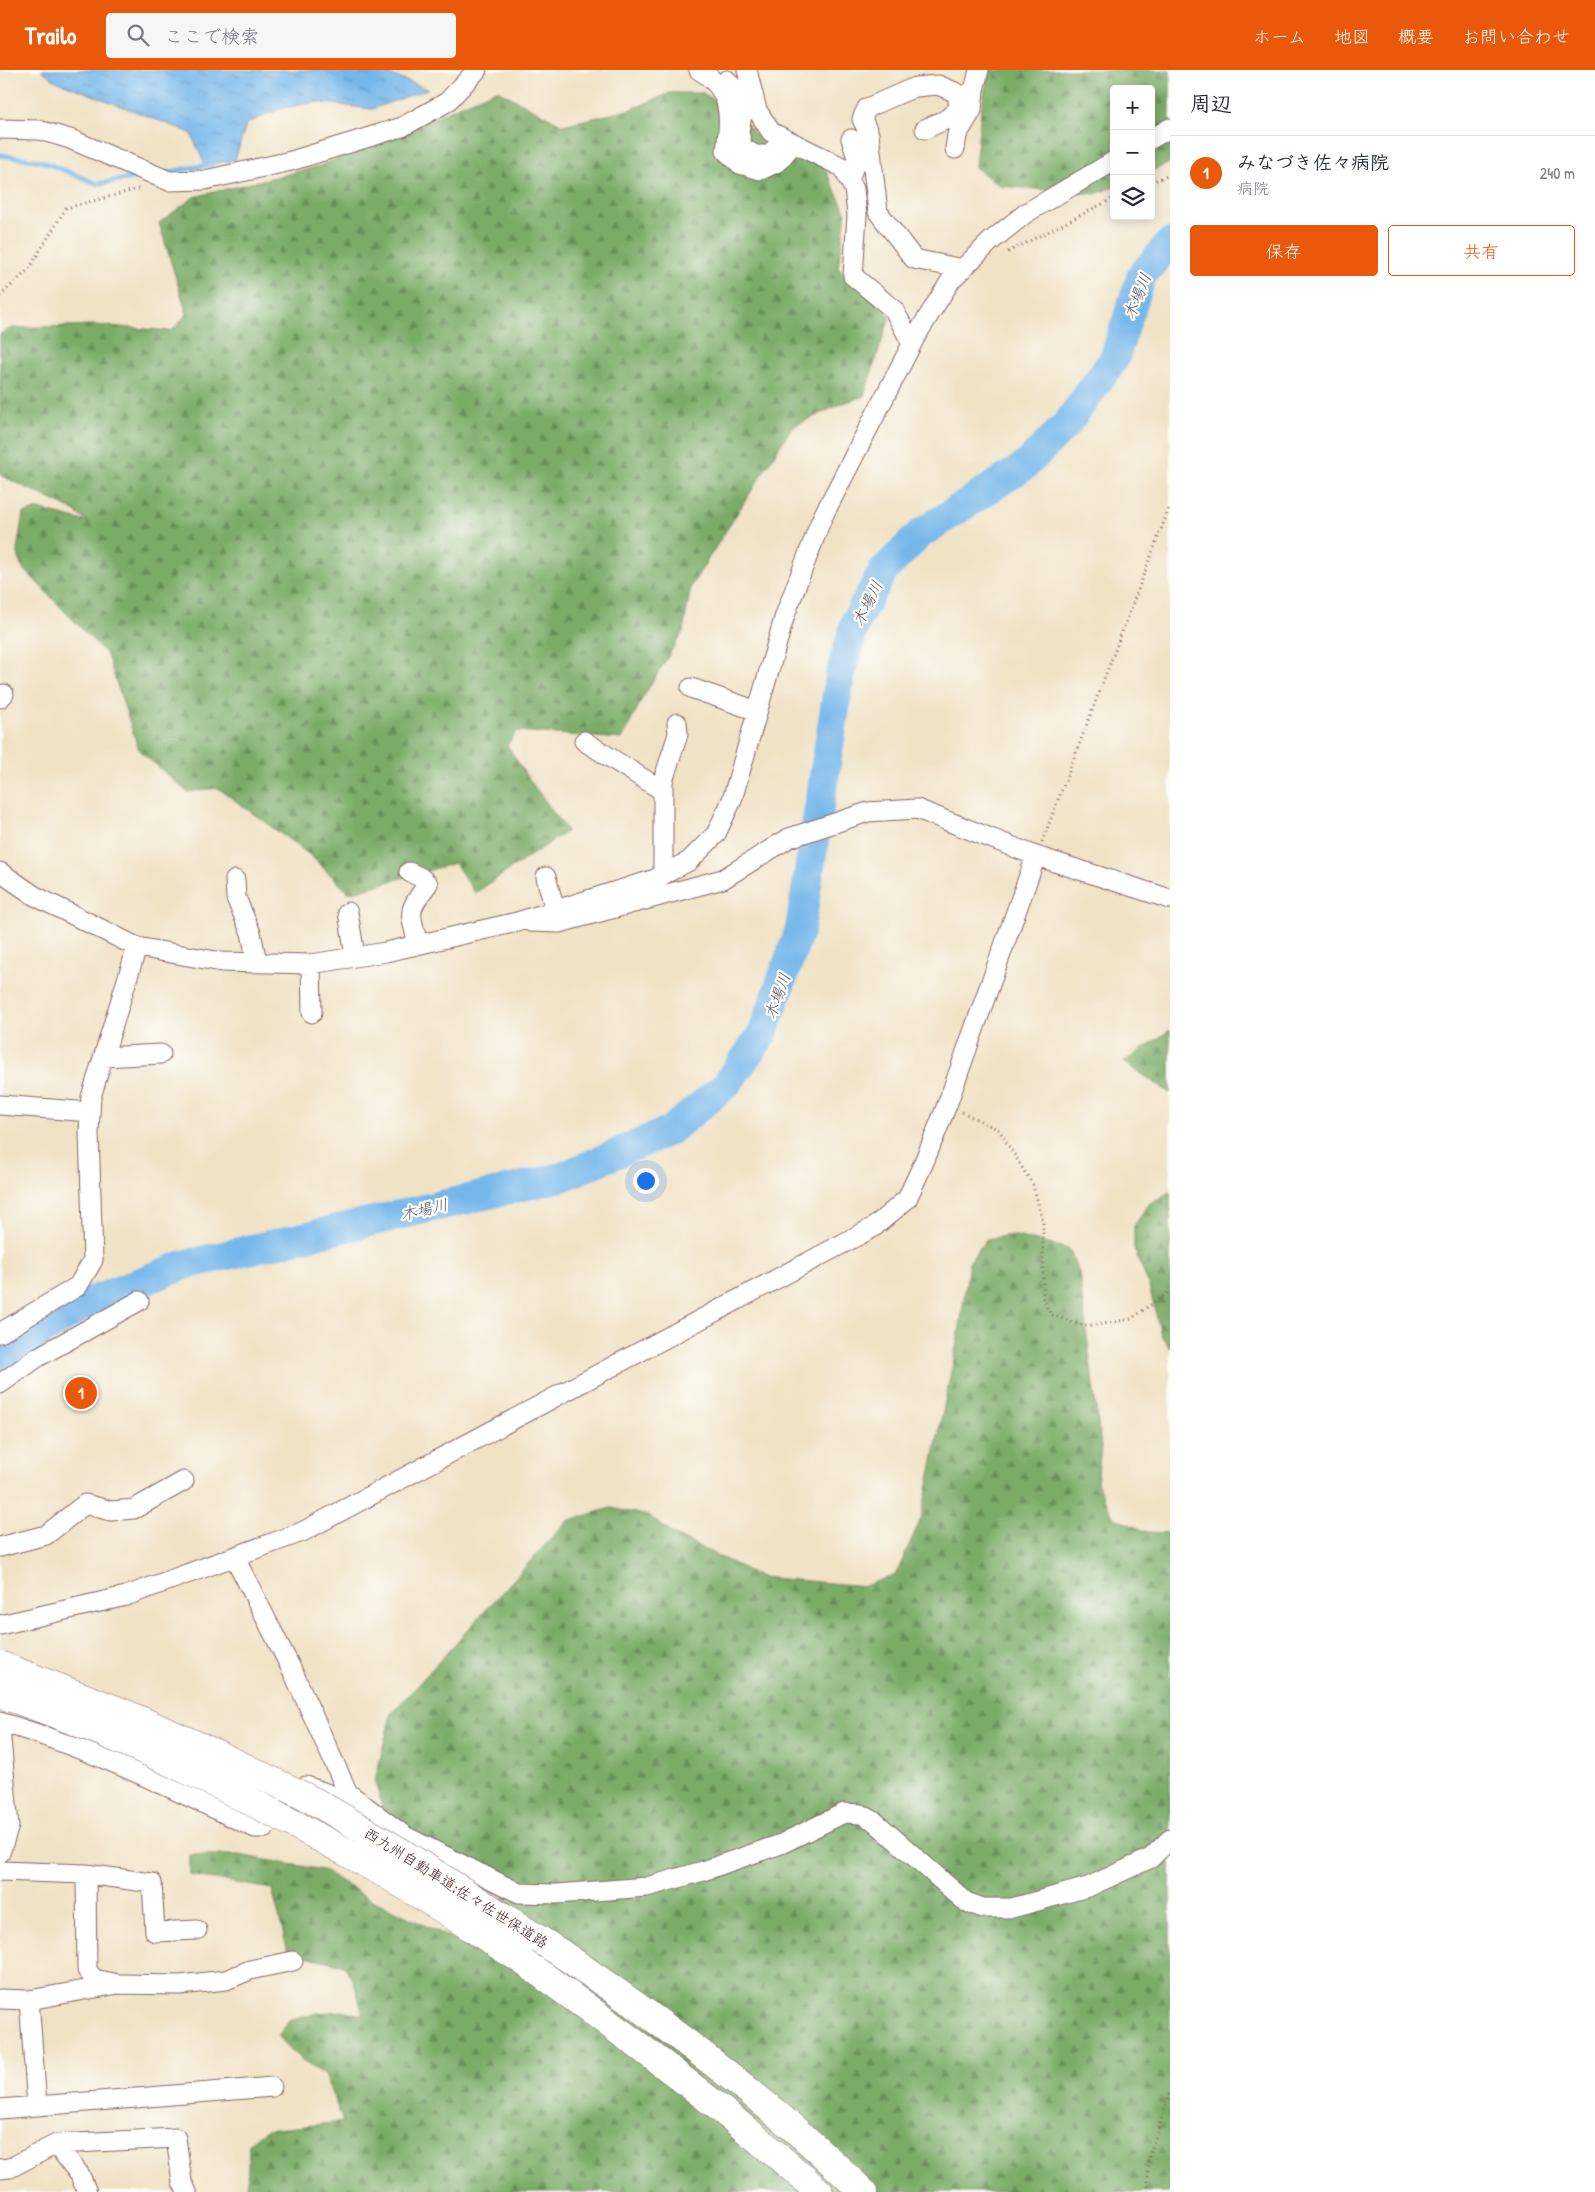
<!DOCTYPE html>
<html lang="ja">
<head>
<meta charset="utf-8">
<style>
	body { margin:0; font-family:"Patrick Hand","Klee One",sans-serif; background:#f6f6f7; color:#1f2937 }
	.controls { position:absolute; right:15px; top:15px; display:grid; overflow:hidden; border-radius:5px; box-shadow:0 2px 12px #0003 }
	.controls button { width:45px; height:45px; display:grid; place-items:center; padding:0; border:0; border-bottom:1px solid #e0e1e3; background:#fff; color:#1f2937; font:25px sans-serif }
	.you { position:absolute; left:645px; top:1110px; width:18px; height:18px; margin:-12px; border:4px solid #fff; border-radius:50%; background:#1a73e8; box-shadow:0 0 0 8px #1a73e833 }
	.badge { display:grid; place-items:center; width:32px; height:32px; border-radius:50%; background:#ea580c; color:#fff; font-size:16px; font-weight:700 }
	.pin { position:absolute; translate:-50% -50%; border:2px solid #fff; box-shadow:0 1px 5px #0006 }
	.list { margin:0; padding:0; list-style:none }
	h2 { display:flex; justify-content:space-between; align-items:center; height:65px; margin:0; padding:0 20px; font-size:21px }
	h2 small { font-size:16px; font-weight:400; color:#747a83 }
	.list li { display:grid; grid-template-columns:32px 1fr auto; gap:15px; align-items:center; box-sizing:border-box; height:75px; padding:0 20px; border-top:1px solid #e0e1e3 }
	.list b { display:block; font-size:19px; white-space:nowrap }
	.list p { margin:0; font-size:16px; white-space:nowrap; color:#747a83 }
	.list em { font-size:16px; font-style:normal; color:#747a83 }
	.actions { display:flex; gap:10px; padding:15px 20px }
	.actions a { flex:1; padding:11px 0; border:1px solid #ea580c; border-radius:5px; text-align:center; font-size:18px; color:#ea580c }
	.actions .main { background:#ea580c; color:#fff }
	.icon { flex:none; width:28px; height:28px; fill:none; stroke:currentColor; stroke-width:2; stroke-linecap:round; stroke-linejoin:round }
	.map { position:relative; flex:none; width:1170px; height:2122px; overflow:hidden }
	header { display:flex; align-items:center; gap:30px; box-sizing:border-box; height:70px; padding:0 25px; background:#ea580c; color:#fff }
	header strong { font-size:24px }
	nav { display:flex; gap:28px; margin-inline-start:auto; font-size:18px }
	.search { width:350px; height:45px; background:#f6f6f7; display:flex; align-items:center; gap:12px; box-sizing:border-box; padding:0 18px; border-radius:5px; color:#747a83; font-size:19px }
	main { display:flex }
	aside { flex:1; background:#fff }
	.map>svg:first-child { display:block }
	.forest { fill:url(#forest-firs); stroke:#62664a }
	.water { fill:url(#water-ripples); stroke:#606b8b }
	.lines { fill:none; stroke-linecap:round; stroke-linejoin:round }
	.stream { stroke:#76b7eb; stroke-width:5 }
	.river { stroke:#76b7eb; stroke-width:30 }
	.minor-casing { stroke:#846361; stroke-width:21 }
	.highway-casing { stroke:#846361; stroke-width:29 }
	.path { stroke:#846361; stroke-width:3; stroke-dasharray:1 4; stroke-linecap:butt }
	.minor { stroke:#fff; stroke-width:19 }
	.highway { stroke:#fff; stroke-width:28 }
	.highway-bridge-casing { stroke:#846361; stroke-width:29; stroke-linecap:butt }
	.highway-bridge { stroke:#fff; stroke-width:28 }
	.labels { text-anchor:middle; stroke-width:4.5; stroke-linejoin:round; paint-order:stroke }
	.street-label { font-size:15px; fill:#4a1f2b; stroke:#fdfcf7 }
	.water-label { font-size:16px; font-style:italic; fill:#59546e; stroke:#fdfcf7 }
</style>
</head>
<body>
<header>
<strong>Trailo</strong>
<div class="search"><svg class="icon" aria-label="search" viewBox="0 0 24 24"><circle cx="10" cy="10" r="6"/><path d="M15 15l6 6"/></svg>ここで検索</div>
<nav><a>ホーム</a><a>地図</a><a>概要</a><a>お問い合わせ</a></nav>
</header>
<main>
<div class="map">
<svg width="1170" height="2122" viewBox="0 0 1170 2122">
	<defs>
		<pattern id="forest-firs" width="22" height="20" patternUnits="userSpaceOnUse" patternTransform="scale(1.25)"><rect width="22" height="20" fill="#7aac68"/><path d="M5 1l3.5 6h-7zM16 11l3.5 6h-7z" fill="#668b56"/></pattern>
		<pattern id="water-ripples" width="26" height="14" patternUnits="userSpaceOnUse" patternTransform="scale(1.25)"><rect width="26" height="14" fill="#76b7eb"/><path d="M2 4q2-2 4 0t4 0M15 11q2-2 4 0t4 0" fill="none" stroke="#6394bf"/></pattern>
	</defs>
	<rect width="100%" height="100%" fill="#fdfcf7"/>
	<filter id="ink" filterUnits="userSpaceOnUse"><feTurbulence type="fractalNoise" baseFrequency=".02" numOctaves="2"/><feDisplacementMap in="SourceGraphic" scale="10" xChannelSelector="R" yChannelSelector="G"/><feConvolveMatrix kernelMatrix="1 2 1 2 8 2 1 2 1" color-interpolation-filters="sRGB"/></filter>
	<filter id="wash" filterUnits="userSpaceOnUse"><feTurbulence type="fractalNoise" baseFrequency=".0096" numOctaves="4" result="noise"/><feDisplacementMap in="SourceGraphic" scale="20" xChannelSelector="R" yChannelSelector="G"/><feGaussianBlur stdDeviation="1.12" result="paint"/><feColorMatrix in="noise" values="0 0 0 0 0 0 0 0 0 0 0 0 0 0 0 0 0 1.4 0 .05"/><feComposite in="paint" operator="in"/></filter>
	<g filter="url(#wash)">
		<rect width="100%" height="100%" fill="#f0e2c5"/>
		<!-- forest -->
		<path class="forest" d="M989,0H1170V93L1151,101V19H1114V117L1095,124L1000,116L975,97L981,40Z
			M497,20L563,55L632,39L670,23H703L740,45L765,77L823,95L846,143L838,198L890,246L864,326L841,334L792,357L691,516L683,562L642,629L622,669L517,661L507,675L524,702L567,761L475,823L455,793L349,823L310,785L218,718L187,722L139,680L107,585L21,496L17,479L23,444L38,439L88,452L71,439L0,405V264L12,258L95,255L171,261L187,244L159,153L194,127L320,96Z
			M1170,960V1023L1124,992Z
			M1170,1122V1278L1161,1265L1149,1216L1134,1178V1156L1150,1133Z
			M1012,1165L1069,1179L1079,1203L1101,1377L1097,1413L1113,1447L1147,1462L1170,1463V2122H247L249,2073L266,2060L343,2052L325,2005L301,1990L278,1966L288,1951L318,1943L342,1941L363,1945L354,1912L344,1895L288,1882L272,1819L190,1805V1785H239L323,1800L368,1828L464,1874L511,1817L385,1748L375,1711L391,1644L567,1451L611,1438L649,1446L673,1464L761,1507L865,1516L896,1504L921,1449L959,1263L969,1193L986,1169Z"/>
		<!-- water -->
		<path class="water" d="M41,0H377L428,19L372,39L315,32L279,39L246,54L235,90L205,95L191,63L56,11Z"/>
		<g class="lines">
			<!-- stream -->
			<path class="stream" d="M0,85L41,91L98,114L143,106
				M164,103L212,94"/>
			<!-- river -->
			<path class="river" d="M0,1288L87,1233L184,1195L562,1107L671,1060L726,1015L763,963L800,859L840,606L856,550L884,500L920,464L1026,395L1066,355L1114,289L1142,205L1170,173"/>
		</g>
	</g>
	<g filter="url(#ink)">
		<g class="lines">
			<defs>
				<path id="minor" d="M699,0C733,20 730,46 726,81L740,94L761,100L778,92L794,73
					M747,0L757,40L771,62L842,97L854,119L857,145L853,206L894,240L912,274
					M727,10L734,18L743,39L739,62L743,78L755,85H769L780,73
					M963,27L974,20L979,0
					M0,59L39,60L70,69L169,111L205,110L291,91L402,57L447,32L477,0
					M925,59L947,49L959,38L957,23L938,15L915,17L867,38L862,49L869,64L878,142L914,189L963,199
					M1151,69L1170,58
					M955,79L957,65L972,40L974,20
					M849,110L857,88L851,69
					M691,618L757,641
					M0,628L4,624
					M584,671L663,721
					M0,802L35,826L137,877L222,892L311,894L386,882L517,852L655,809L689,791L716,764L732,730L785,545L822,448L916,266L951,210L991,171L1026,143L1114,91
					M409,802L420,807L428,814C406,842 410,842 418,874
					M663,805V711L678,664L677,653
					M546,807L555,840
					M235,810L236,828L251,863L257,892
					M348,842L355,886
					M531,852L559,853L723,809L789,768L868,742L917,739L1036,786L1170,829
					M311,894L312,943
					M103,987L161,984
					M0,1035L90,1042
					M0,1263L78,1216L93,1190L89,1062L91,1027L137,877
					M0,1314L38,1287L139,1231
					M0,1477L46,1465L85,1434L111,1441L134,1439L184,1411
					M235,1488L293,1602L348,1723L405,1766L519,1823L557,1824L647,1817L703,1801L781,1774L844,1743L861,1744L874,1751L966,1832L983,1838H1012L1088,1817L1151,1788L1170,1769
					M0,1555L126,1526L302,1462L874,1157L907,1129L924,1092L947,1035L1036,786
					M0,1652C89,1678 172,1718 255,1758H265L306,1716L334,1726L358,1730
					M0,1658L9,1756L0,1783
					M0,1801L86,1804L87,1900L94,1909L114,1913
					M86,1804L152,1813L155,1862L197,1860
					M0,1929L29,1930L118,1914L180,1915L226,1910L250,1900L293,1891
					M29,1930L37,2036
					M0,2039L272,2017
					M56,2074L80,2105L87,2122
					M0,2099L10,2098L56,2074L176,2068L182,2112L187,2122"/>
				<path id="highway" d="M559,1882C665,1954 771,2032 863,2122
					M520,1889C623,1963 725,2038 819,2122"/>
			</defs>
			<!-- minor casing -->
			<use href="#minor" class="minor-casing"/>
			<!-- highway casing -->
			<use href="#highway" class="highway-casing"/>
			<!-- path -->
			<path class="path" d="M1151,112L1170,105
				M1008,182L1114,128
				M0,226L28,200L66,138L142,118
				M1042,772L1170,436
				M962,1042L999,1060L1033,1115L1043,1151V1228L1050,1244L1080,1255H1098L1131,1249L1170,1221
				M1148,2122V2091L1170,2022"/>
			<!-- minor -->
			<use href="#minor" class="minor"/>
			<!-- highway -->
			<use href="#highway" class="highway"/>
			<defs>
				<path id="highway-bridge" d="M0,1595L122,1642L217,1684L314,1731L398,1780L559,1882
					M0,1624C131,1668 256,1731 376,1799C425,1826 472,1859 520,1889"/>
			</defs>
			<!-- highway-bridge casing -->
			<use href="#highway-bridge" class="highway-bridge-casing"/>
			<!-- highway-bridge -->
			<use href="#highway-bridge" class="highway-bridge"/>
		</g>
	</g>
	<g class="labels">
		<!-- street labels -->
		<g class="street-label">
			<text transform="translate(456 1818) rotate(32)" y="5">西九州自動車道;佐々佐世保道路</text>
		</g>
		<!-- water labels -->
		<g class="water-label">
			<text transform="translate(1137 226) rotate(-68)" y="6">木場川</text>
			<text transform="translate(867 533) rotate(-64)" y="6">木場川</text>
			<text transform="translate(777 926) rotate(-70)" y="6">木場川</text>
			<text transform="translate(424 1139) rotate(-13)" y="6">木場川</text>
		</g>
	</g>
</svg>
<div class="controls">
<button>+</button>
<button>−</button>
<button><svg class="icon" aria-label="layers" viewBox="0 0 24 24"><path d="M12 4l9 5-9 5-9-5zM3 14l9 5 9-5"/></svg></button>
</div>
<div class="you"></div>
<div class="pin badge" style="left:81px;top:1323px">1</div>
</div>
<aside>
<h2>周辺<small></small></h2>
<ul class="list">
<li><span class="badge">1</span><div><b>みなづき佐々病院</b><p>病院</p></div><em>240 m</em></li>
</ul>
<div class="actions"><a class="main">保存</a><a>共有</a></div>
</aside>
</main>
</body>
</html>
